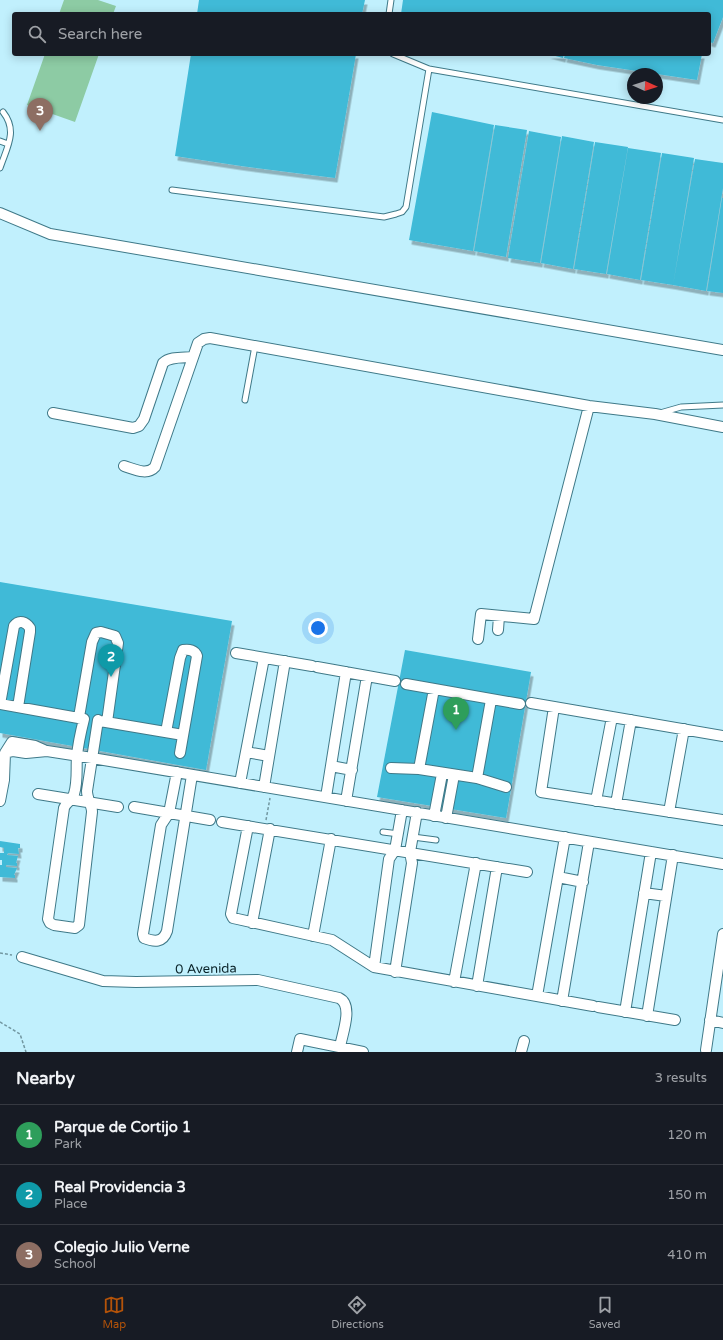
<!DOCTYPE html>
<html lang="en">
<head>
<meta charset="utf-8">
<style>
	body { margin:0; font-family:"Varela Round",sans-serif; background:#242831; color:#f1f3f6 }
	.compass { position:absolute; left:627px; top:68px; width:36px; height:36px; border-radius:50%; background:#171b24; box-shadow:0 2px 10px #0003; rotate:93deg }
	.you { position:absolute; left:318px; top:628px; width:14px; height:14px; margin:-10px; border:3px solid #fff; border-radius:50%; background:#1a73e8; box-shadow:0 0 0 6px #1a73e833 }
	.badge { display:grid; place-items:center; width:26px; height:26px; border-radius:50%; background:#b45309; color:#fff; font-size:13px; font-weight:700 }
	.pin { position:absolute; translate:-50% -33px; filter:drop-shadow(0 1px 2px #0008) }
	.pin::after { content:''; position:absolute; top:21px; width:14px; height:12px; background:inherit; clip-path:polygon(0 0,100% 0,50% 100%) }
	.list { margin:0; padding:0; list-style:none }
	h2 { display:flex; justify-content:space-between; align-items:center; height:52px; margin:0; padding:0 16px; font-size:17px }
	h2 small { font-size:13px; font-weight:400; color:#9ea1a6 }
	.list li { display:grid; grid-template-columns:26px 1fr auto; gap:12px; align-items:center; box-sizing:border-box; height:60px; padding:0 16px; border-top:1px solid #363941 }
	.list b { display:block; font-size:15px; white-space:nowrap }
	.list p { margin:0; font-size:13px; white-space:nowrap; color:#9ea1a6 }
	.list em { font-size:13px; font-style:normal; color:#9ea1a6 }
	.icon { flex:none; width:22px; height:22px; fill:none; stroke:currentColor; stroke-width:2; stroke-linecap:round; stroke-linejoin:round }
	.map { position:relative; flex:none; width:723px; height:1052px; overflow:hidden }
	.search { position:absolute; background:#171b24; box-shadow:0 2px 10px #0003; left:12px; right:12px; top:12px; height:44px; display:flex; align-items:center; gap:10px; box-sizing:border-box; padding:0 14px; border-radius:4px; color:#9ea1a6; font-size:15px }
	.sheet { height:232px; background:#171b24 }
	nav { display:flex; justify-content:space-around; align-items:center; box-sizing:border-box; height:56px; border-top:1px solid #363941; background:#171b24; font-size:11px; color:#9ea1a6 }
	nav a { display:grid; justify-items:center; gap:2px }
	nav .on { color:#b45309 }
	.map>svg:first-child { display:block }
	.green { fill:#8dcba4 }
	.building { fill:#3fbad7; filter:url(#shadow) }
	.lines { fill:none; stroke-linecap:round; stroke-linejoin:round }
	.lane-casing { stroke:#3f7988; stroke-width:7 }
	.street-casing { stroke:#3f7988; stroke-width:12 }
	.path { stroke:#7297a1; stroke-width:1.5; stroke-dasharray:3 2; stroke-linecap:butt }
	.lane { stroke:#fff; stroke-width:5 }
	.street { stroke:#fff; stroke-width:10 }
	.labels { text-anchor:middle; stroke-width:3; stroke-linejoin:round; paint-order:stroke }
	.street-label { font-size:13px; fill:#0a2329; stroke:#c1f0fd }
</style>
</head>
<body>
<div class="map">
<svg width="723" height="1052" viewBox="0 0 723 1052">
	<defs>
		<filter id="shadow"><feDropShadow dx="2.5" dy="4.5" stdDeviation="0" flood-color="#0004"/></filter>
	</defs>
	<rect width="100%" height="100%" fill="#c1f0fd"/>
	<!-- green -->
	<path class="green" d="M64,0H98L116,6L113,14H59Z
		M45,54H99L75,122L27,105Z"/>
	<!-- building -->
	<path class="building" d="M199,0H365L362,14H197Z
		M403,0H723V17L713,43L709,42V14H401Z
		M191,54H356L335,178L241,166L175,156Z
		M548,54H564L563,58Z
		M565,54H702L697,80L597,65L564,58Z
		M432,112L494,125L473,251L409,240Z
		M495,125L527,130L506,257L474,251Z
		M529,131L561,137L540,263L508,258Z
		M562,136L594,142L573,269L541,263Z
		M595,142L628,147L606,274L574,269Z
		M628,148L661,153L640,280L607,274Z
		M662,153L694,158L673,285L641,280Z
		M695,159L723,163V188L706,291L673,285Z
		M722,198H723V293L707,291Z
		M0,582L232,621L206,770L0,733Z
		M405,650L531,672L506,818L377,797Z
		M0,841L20,844V848H18L19,854L8,853L7,855L18,856L16,863H17V866L6,865V867L17,868L14,875H15V878L0,877V865H2V860H0V853H4V848L0,847Z"/>
	<g class="lines">
		<defs>
			<path id="lane" d="M389,14L391,0
				M393,54L429,69L723,120
				M0,141L8,144
				M0,168C7,147 18,131 3,112
				M172,190L384,217L396,214L402,212L406,207L429,69
				M245,400L255,346
				M660,413L681,407L723,405
				M383,832L399,834
				M413,837L436,840"/>
			<path id="street" d="M0,213L50,234L723,350
				M53,413L133,428L139,426L144,419L163,363C170,356 183,358 193,357
				M124,466C134,469 147,476 155,467L198,343L204,339L210,338L589,406L655,414L723,427
				M498,630L499,616
				M478,639L481,614L534,619L589,406
				M236,653L312,666
				M317,667L395,681
				M406,684L520,704
				M531,703L723,736
				M0,704L84,719
				M0,704L14,626C19,619 26,622 30,628V632L18,707
				M554,707L541,792L723,820
				M79,717L92,642L96,633L101,632L115,636L118,643L107,722
				M84,719C81,731 78,744 77,756C76,769 78,781 74,794C72,801 66,802 64,808L48,919L50,923L54,925L75,928L79,925L92,812C92,805 87,799 87,791L98,720
				M100,721L183,735
				M166,732L180,658L183,650C189,649 195,650 197,656L180,753
				M246,752L269,756
				M5,753L13,751L26,753L47,751L92,758L723,864
				M331,766L352,770
				M391,768L419,769L477,778L506,787
				M419,769L434,689
				M177,772L169,813L161,825L143,934L144,938C154,942 163,943 167,931L192,775
				M477,778L491,700
				M240,783L264,658
				M264,787L285,661
				M38,794L118,807
				M326,797L346,672
				M0,801L4,780L5,753L12,742L35,746L44,750
				M346,801L367,676
				M596,801L612,717
				M616,804L631,720
				M134,807L210,820
				M669,812L684,729
				M434,816L442,774
				M446,818L454,775
				M222,822L527,872
				M248,826L231,914L233,918L332,940L374,967L593,1006
				M558,877L583,882
				M644,893L666,896
				M252,923L270,829
				M313,936L331,839
				M22,957L103,981L136,982L258,980L339,998C354,1005 342,1034 340,1047
				M374,967L389,859L395,850L402,810
				M395,972L412,863L410,852L417,812
				M454,982L476,863
				M477,986L497,867
				M537,996L565,837
				M562,1001L589,842
				M598,1007L675,1020
				M625,1012L651,852
				M647,1016L673,855
				M710,1020L723,1023
				M706,1050L723,934
				M297,1052L300,1039L363,1052
				M521,1052L524,1041"/>
		</defs>
		<!-- lane casing -->
		<use href="#lane" class="lane-casing"/>
		<!-- street casing -->
		<use href="#street" class="street-casing"/>
		<!-- path -->
		<path class="path" d="M266,820L270,798
			M0,953L12,955
			M0,1022L20,1034L26,1052"/>
		<!-- lane -->
		<use href="#lane" class="lane"/>
		<!-- street -->
		<use href="#street" class="street"/>
	</g>
	<g class="labels">
		<!-- street labels -->
		<g class="street-label">
			<text transform="translate(206 968) rotate(-1)" y="5">0 Avenida</text>
		</g>
	</g>
</svg>
<svg class="compass" viewBox="-18 -18 36 36"><path d="M0-13l5 13h-10z" fill="#e53935"/><path d="M0 13l5-13h-10z" fill="#9ea1a6"/></svg>
<div class="you"></div>
<div class="pin badge" style="left:456px;top:730px;background:#2e9e5b">1</div>
<div class="pin badge" style="left:111px;top:677px;background:#0f9aa8">2</div>
<div class="pin badge" style="left:40px;top:131px;background:#8d6e63">3</div>
<div class="search"><svg class="icon" aria-label="search" viewBox="0 0 24 24"><circle cx="10" cy="10" r="6"/><path d="M15 15l6 6"/></svg>Search here</div>
</div>
<section class="sheet">
<h2>Nearby<small>3 results</small></h2>
<ul class="list">
<li><span class="badge" style="background:#2e9e5b">1</span><div><b>Parque de Cortijo 1</b><p>Park</p></div><em>120 m</em></li>
<li><span class="badge" style="background:#0f9aa8">2</span><div><b>Real Providencia 3</b><p>Place</p></div><em>150 m</em></li>
<li><span class="badge" style="background:#8d6e63">3</span><div><b>Colegio Julio Verne</b><p>School</p></div><em>410 m</em></li>
</ul>
</section>
<nav>
<a class="on"><svg class="icon" aria-label="map" viewBox="0 0 24 24"><path d="M3 6l6-2 6 2 6-2v14l-6 2-6-2-6 2zM9 4v14M15 6v14"/></svg>Map</a>
<a><svg class="icon" aria-label="directions" viewBox="0 0 24 24"><path d="M12 3l9 9-9 9-9-9zM9 14v-3h6M13 9l2 2-2 2"/></svg>Directions</a>
<a><svg class="icon" aria-label="saved" viewBox="0 0 24 24"><path d="M7 4h10v16l-5-4-5 4z"/></svg>Saved</a>
</nav>
</body>
</html>
